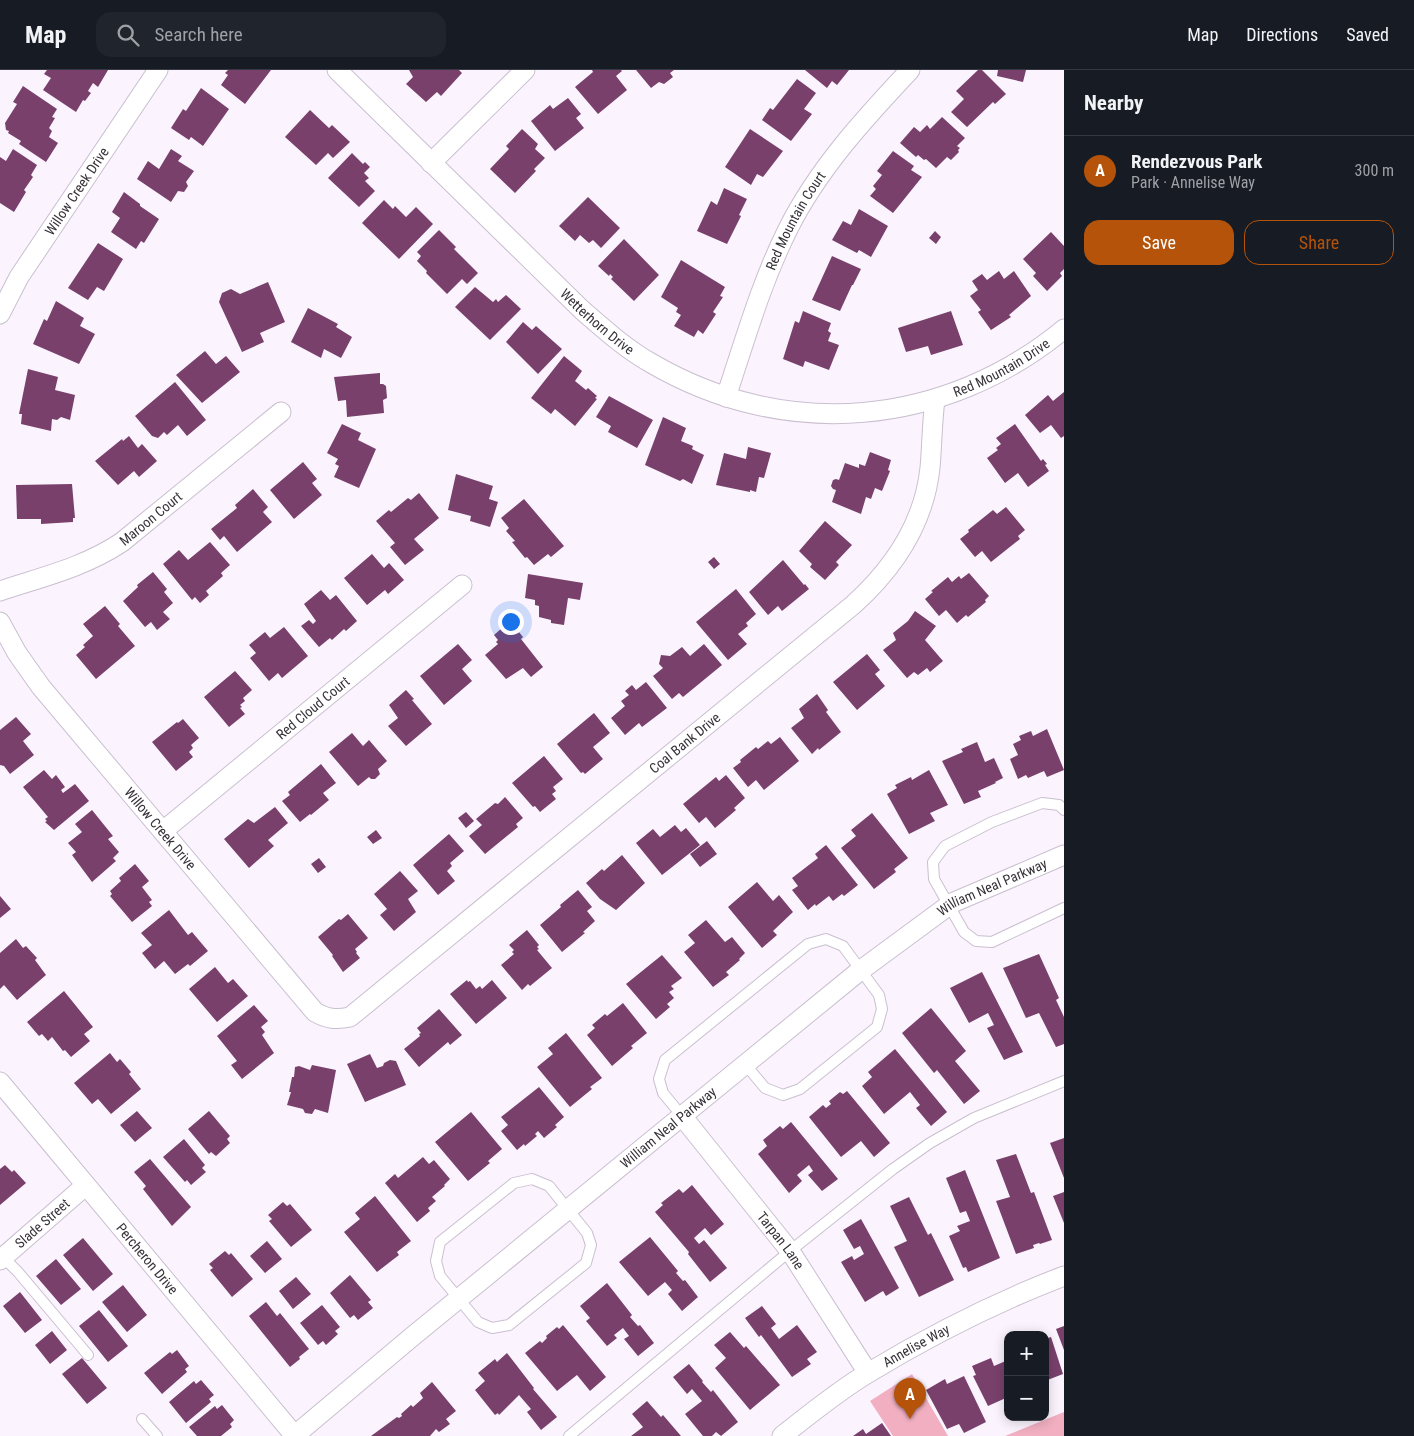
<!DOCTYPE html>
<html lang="en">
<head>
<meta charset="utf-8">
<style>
	body { margin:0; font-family:"Roboto Condensed",sans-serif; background:#20242c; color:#f1f3f6 }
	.controls { position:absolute; right:15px; bottom:15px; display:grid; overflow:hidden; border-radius:10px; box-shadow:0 2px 12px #0003 }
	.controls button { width:45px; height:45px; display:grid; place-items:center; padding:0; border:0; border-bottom:1px solid #363941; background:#171b24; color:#f1f3f6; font:25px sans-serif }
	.you { position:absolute; left:510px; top:551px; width:18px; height:18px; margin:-12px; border:4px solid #fff; border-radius:50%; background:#1a73e8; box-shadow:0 0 0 8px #1a73e833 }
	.badge { display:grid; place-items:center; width:32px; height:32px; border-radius:50%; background:#b45309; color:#fff; font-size:16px; font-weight:700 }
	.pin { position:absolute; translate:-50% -41px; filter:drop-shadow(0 1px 2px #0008) }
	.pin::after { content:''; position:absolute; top:26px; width:18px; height:15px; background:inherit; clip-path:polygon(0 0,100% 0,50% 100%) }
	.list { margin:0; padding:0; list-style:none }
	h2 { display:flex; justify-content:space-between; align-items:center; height:65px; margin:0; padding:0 20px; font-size:21px }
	h2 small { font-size:16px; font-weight:400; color:#9ea1a6 }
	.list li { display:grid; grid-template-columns:32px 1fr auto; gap:15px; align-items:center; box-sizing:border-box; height:70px; padding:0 20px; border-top:1px solid #363941 }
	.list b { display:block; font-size:19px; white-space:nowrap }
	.list p { margin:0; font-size:16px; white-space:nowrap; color:#9ea1a6 }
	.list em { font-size:16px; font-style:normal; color:#9ea1a6 }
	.actions { display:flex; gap:10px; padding:15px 20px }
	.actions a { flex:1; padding:11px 0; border:1px solid #b45309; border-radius:15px; text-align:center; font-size:18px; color:#b45309 }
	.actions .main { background:#b45309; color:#fff }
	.icon { flex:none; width:28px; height:28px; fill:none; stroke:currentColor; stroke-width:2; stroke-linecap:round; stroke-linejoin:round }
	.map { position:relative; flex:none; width:1064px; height:1366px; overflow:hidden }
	header { display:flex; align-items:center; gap:30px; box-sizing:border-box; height:70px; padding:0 25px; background:#171b24; border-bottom:1px solid #363941 }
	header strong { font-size:24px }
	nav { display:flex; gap:28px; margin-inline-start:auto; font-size:18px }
	.search { width:350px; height:45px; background:#20242c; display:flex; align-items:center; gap:12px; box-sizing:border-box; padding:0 18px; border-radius:15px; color:#9ea1a6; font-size:19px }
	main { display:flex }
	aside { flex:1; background:#171b24 }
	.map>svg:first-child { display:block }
	.green { fill:#f1afc1 }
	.building { fill:#78406b }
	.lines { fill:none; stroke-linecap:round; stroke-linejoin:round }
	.lane-casing { stroke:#cabfd0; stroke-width:12 }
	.street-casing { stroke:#cabfd0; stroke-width:21 }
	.lane { stroke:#fff; stroke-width:10 }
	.street { stroke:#fff; stroke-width:19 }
	.labels { text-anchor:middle; stroke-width:5; stroke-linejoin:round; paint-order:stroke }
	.street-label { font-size:14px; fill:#373339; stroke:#fff }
</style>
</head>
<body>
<header>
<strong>Map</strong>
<div class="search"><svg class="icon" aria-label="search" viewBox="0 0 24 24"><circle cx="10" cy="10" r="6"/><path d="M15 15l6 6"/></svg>Search here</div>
<nav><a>Map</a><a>Directions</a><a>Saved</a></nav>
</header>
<main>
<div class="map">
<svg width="1064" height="1366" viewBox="0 0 1064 1366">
	<rect width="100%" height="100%" fill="#fbf4ff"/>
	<!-- green -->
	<path class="green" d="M912,1304L948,1366H893L870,1331Z
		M1064,1342V1366H1005Z"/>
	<!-- building -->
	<path class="building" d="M47,0H108L98,17L93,13L88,21L91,23L85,31L83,30L76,42L43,20L51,8L44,4Z
		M228,0H271L245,34L221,15L228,5L225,3Z
		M409,0H459L462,3L441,26L437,22L426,32L406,14L413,7Z
		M592,0H621L622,1L616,6L627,20L598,44L575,17L593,2Z
		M636,0H674L670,3L673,7L664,14L659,12L651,18Z
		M805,0H849L837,15L832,11L827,18Z
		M978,0H982L1006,24L995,34L993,32L967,57L951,42L964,29L956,21Z
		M998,0H1026L1023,12L997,6Z
		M797,9L816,23L804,39L812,44L791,71L762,50L770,38L773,40Z
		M23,16L57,39L52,47L55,48L49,58L52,61L49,67L58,73L46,92L19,74L21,71L8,63L9,61L6,60L5,53L17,34L13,32Z
		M201,18L229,39L203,76L191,67L189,70L171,58L183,39L186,41Z
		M568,28L581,44L576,48L584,58L555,81L531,51L550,35L553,39Z
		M310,40L329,58L332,55L350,72L333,88L328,83L316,95L285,67Z
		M942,47L965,68L957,76L960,78L958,80L959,82L951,90L947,87L936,98L926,89L924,90L918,85L916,87L900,73L914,57L920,62L927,55L930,59Z
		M522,59L538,74L535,79L545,88L534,99L536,101L515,123L490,99L509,79L506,76Z
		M750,59L783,81L763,107L757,104L751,115L725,97Z
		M13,79L37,95L31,105L33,107L24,120L26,122L14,142L0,133V87L6,91Z
		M171,79L182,86L178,91L194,101L186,112L188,116L184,122L178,121L171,132L137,109L148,91L159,99Z
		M893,81L914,96L911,100L922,107L893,143L870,126L876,119L873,116L882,105L877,101Z
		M352,83L363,94L365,92L370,97L364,103L369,108L365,111L375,121L359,137L328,108Z
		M724,118L747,129L739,145L741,146L727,174L697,161L711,131L717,135Z
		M124,122L140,134V136L159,149L144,173L141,171L136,179L111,162L120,148L112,142Z
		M588,127L620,158L601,178L593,170L589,173L580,165L575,171L559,156Z
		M384,130L393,139L395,136L406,147L416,137L433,154L399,189L362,153Z
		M859,139L888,156L871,187L859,180L857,183L832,170L843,151L851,155Z
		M439,160L456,177L454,179L478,203L467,214L462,209L447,224L426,203L427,201L417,191L421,186L417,182Z
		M935,161L941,167L936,174L929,168Z
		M1051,162L1064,176V199L1060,203L1062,206L1047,221L1033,206L1036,203L1023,189Z
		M624,169L659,205L634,231L611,209L613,207L610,204L609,206L598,196Z
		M98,173L123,189L104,221L97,217L88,230L68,218Z
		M832,186L861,199L853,215H852L840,241L812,230Z
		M681,190L725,217L720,226L723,227L713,242L716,244L703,264L698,260L694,267L674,256L681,245L676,242L678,238L661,227Z
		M999,201L1004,209L1014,201L1031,226L1009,245L1011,247L991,260L978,242L981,240L970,226L978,220L972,211L982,204L987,210Z
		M268,212L285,252L260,263L264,272L242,282L219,232L222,223L231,219L240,224Z
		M475,217L493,232L496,229L498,232L506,225L521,239L490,270L455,237Z
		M56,231L84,248L80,256L95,264L79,294L33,274L44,249L47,251Z
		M308,238L338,254L336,257L352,267L341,288L324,279L321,288L291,272Z
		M803,241L831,253L828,261L831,263L828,271L839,275L829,300L805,291L803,297L783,289L795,251L799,253Z
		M951,241L963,275L931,285L928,276L906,282L898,258Z
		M523,252L532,260L536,256L562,279L538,304L506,272Z
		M205,281L216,294L226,286L240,302L202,333L176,305Z
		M564,286L582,301L575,311L586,320L588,318L597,326L595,328L597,329L575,356L555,339L551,344L531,328Z
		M28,299L58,307L55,320L75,325L70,350L61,347L57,350L52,349L51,361L21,354L22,344H19Z
		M380,303V314H383L386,316L387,328L383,330L384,343L347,347L346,330L338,331L334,307Z
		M175,312L206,350L187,366L178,355L167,365L164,362L158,368L152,366L135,346Z
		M1064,322V366L1061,368L1051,355L1040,363L1025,345L1048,325L1053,331Z
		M609,326L653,350L637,378L608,362L611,356L596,347Z
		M663,347L686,358L681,371L693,376L692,379L704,385L692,414L683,409L680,411L645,395Z
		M342,354L361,363L358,370L376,379L359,418L334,407L339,396L335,394L338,389L327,383Z
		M1015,354L1041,391L1043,389L1047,394L1045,395L1049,401L1028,417L1018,403L1005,413L987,388L998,380L996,378L1001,374L996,368Z
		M129,366L138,378L142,374L157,391L139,407L134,401L118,415L95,391L122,369L123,371Z
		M748,377L771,383L764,408L759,407L756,422L750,420V422L716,415L724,383L746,389Z
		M870,382L891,390L888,400L890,401L882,421L875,418L871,429L866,427L861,444L832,432L836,420L833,419L831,416L833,410L836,409L839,410L845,393L859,398V394L865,396Z
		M303,392L317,409L312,413L322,425L294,449L270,420Z
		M456,404L493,416L489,429L498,432L490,457L470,451L471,446L448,440Z
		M72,414L75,448H73V452L41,454V449H17L16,415Z
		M253,419L268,437L263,442L272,452L237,482L224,466L220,470L211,459L237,438L235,435Z
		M419,423L439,448L414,469L424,480L405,495L390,477L395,473L376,451L389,440L391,442L408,428L411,430Z
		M524,429L564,476L551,487L548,484L534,495L527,487L525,488L512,472L515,471L506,461L509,458L501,448Z
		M1006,437L1025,460L1018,466L1020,469L991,492L982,481L975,487L960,469L969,462L968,460L993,440L997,444Z
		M825,451L852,475L836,492L839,495L825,510L810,497L812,494L799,481Z
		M210,472L230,495L221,503L223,506L206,521L209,525L200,533L195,527L192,530L163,494L179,480L188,490Z
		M372,484L384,498L389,493L404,510L388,524L385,520L367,535L344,508Z
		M714,487L720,494L714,499L708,492Z
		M783,490L804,515L805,514L809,519L782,541L778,536L768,545L749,522Z
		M153,502L167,519L164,522L173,533L163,542L170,549L157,560L151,552L145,557L123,531L138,517L137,515Z
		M969,503L989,526L985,530L986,532L968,547L966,545L957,553L946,540L939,546L925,529L933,522L931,521L948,507L952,512L959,506L961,509Z
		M528,504L583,513L580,530L568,528L564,555L551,553V550L539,547V536L535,535V530L525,528Z
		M736,519L756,544L746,553L748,556L738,564L747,574L728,590L696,552Z
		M321,520L330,530L336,525L357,551L346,561L344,559L332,570L330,568L319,577L301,556L309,550L313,554L316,551L304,534Z
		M105,536L120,554L118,556L135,576L96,609L76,585L85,577L83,575L93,566L83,554Z
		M915,541L936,556L925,570L943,591L930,602L927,598L918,605L914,602L907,608L883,580L896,570L893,563L908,551Z
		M510,551L523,567L521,569L543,597L531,607L523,598L506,609L485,585L498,574L496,572L498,570L494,565Z
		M284,557L308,586L282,608L278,603L269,611L250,588L256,583L249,575L265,562L270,568Z
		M458,574L472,590L462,599L472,611L444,635L420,606Z
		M704,574L722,595L683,627L679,623L672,629L653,606L663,598L659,594L661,585L670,586L682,577L690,586Z
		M867,584L880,600L875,604L885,616L857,640L833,612Z
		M235,601L252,620L243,628L245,631L240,635L242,637L240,638L245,644L229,657L204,627Z
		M646,612L667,638L642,657L639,653L625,665L611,648L625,636L621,631L629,625L625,621L632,615L636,620Z
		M406,620L414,629L412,630L432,654L406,676L388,656L398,648L389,635Z
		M817,624L828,640L826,642L841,662L819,680L818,678L812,684L791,658L804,648L799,639Z
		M594,643L610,663L593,677L603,689L585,704L583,702L581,703L557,674Z
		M16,647L31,664L23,671L34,685L10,704L4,696L0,695V660Z
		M183,649L199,668L191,675L193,678L189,682L193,687L176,701L152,672L177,652L178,653Z
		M1047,659L1064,700L1047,707L1044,701L1028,708L1026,705L1018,709L1010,689L1018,685L1013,674L1021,670L1019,666L1031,661L1033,666Z
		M352,663L363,676L369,670L387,691L378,699L380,704L375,709H371L369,707L358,716L329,682Z
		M780,667L799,691L764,720L756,710L748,717L733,698L741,692L740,690L756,677L758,679L768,671L771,674Z
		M977,672L985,692L994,688L1003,708L995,712L996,713L978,721L981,727L964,734L942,691L963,682L961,679Z
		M544,686L563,709L553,717L556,721L552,724L556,729L540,742L535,736L533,737L512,713Z
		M321,694L336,713L323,723L329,730L311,745L310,744L300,752L282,731L290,725L288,722Z
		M44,700L52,709L56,705L65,717L61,720L63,723L75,714L89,731L54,760L45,752L47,751L45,749L48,747L23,717Z
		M929,700L948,735L930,743L935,751L909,764L887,724L897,718L895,715L911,707L912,710Z
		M726,705L745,728L734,738L736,740L715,758L706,747L699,753L683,734L716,707L719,711Z
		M505,727L523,748L516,754L518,757L485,784L469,766L482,755L476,749L495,733L498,734Z
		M275,737L288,753L268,770L274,776L249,798L224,769L248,749L254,753Z
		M92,740L113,766L108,769L119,782L113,788L116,791L92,812L72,785L76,782L68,773L82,762L75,754Z
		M466,742L474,751L466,758L458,748Z
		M872,743L908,788L894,799L896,802L874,819L841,778L856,766L851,760Z
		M675,755L681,762L686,758L700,775L662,805L636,773L653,759L660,767Z
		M376,760L382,768L373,774L367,767Z
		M449,764L464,781L450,793L452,796L447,801L455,811L438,825L413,795Z
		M707,771L717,784L700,797L690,784Z
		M826,775L858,815L844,826L842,824L833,831L829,826L816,836L815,834L808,840L792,820L798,816L792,808L818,788L815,784Z
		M622,785L645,813L616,840L600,829L586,813L602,799L604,801Z
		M319,788L326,797L318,803L311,794Z
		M135,794L149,811L142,817L152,830L149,832L152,836L132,852L110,826L112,824L110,821L121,811L119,808Z
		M400,801L418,821L408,829L416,842L394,861L380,845L387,839L374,824Z
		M757,812L773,831L779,825L793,842L773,861L777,865L762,878L728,837Z
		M578,820L592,837L587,841L595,851L583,862L585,863L562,882L540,855L561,837L560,835Z
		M0,826L11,839L0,848Z
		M169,840L188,865L192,862L208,881L190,896L188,894L175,904L164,891L155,899L142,883L152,875L141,863Z
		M348,844L368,868L355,879L357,882L356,883L360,888L343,902L332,886L333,885L318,867L339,849L341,850Z
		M706,850L725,872L732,867L745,883L739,889L740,890L726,902L729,905L713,917L684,882L695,873L688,865Z
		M527,860L539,875L537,877L539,879L537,880L552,898L530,916L528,914L522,920L501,895L514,884L512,882L514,880L509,875Z
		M16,869L23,878L26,876L37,888L35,890L46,905L17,930L4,915L0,919V883Z
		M1039,884L1059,928L1056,930L1064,947V974L1056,977L1039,943L1026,948L1003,898Z
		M662,885L682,908L671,916L674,919L669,922L674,928L667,934L670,937L656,949L626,914Z
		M215,897L228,913L233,909L248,926L217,952L189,919Z
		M982,902L1023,982L1004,990L987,958L994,955L988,943L969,953L950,918Z
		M467,910L468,912L470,911L476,919L480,916L482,919L492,910L507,928L476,954L450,924Z
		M64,921L93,957L84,964L90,971L71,987L65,980L63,981L52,967L48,971L42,964L39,966L27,952Z
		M623,933L647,963L631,976L633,978L612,996L587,965L595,958L592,955L605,944L607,946Z
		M254,935L268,951L261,957L265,962L262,965L274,983L242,1009L231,995L237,991L217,966Z
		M931,938L966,981L955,991L980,1021L964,1034L937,1000L934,1003L902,963Z
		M439,939L462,965L450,975L448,972L419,997L404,979L420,966L419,964L421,963L417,958Z
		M566,963L602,1008L590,1017L592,1019L570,1037L537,997L553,984L548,978Z
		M895,979L947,1042L931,1056L916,1038L920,1035L910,1022L884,1044L862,1016L872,1007L868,1002Z
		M110,983L117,992L120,989L131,1002L129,1004L141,1019L111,1044L98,1029L92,1034L74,1013Z
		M370,984L377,998L383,996L384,993L390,990L396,991L406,1015L365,1032L347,994Z
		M312,995L336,1000L328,1043L315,1039L312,1044L305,1043L303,1039L287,1035L291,1022H289L292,1007H294L295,997L299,996L310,1000Z
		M539,1017L564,1047L555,1055L557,1057L544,1068L538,1061L535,1064L537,1066L525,1076L524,1074L517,1080L501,1061L508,1055L501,1047Z
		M847,1021L890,1073L874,1087L861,1071L841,1087L809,1047L823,1035L826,1038L831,1034L829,1031L840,1022L843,1024Z
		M137,1041L152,1058L135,1072L120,1055Z
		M209,1041L230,1066L227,1069L230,1073L216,1086L211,1082L209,1084L188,1059Z
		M471,1042L502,1079L488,1091L490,1093L468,1111L435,1072Z
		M791,1052L838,1109L822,1121L808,1105L813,1101L809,1095L797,1105L802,1111L789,1123L758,1084L767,1076L763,1070L780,1056L783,1059Z
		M1064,1068V1108L1050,1073Z
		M184,1069L205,1095L202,1098L206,1102L191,1115L187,1110L185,1112L163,1087Z
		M1016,1084L1031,1123L1034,1122L1052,1170L1040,1174L1039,1173L1033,1175L1034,1178L1016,1184L996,1131L1010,1127L996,1090Z
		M423,1087L429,1094L434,1090L450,1109L444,1115L445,1116L432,1127L436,1131L428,1138L430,1141L417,1152L385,1113L395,1104L398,1108Z
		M150,1089L191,1137L172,1156L143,1119L146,1116L134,1102Z
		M5,1095L12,1102L14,1100L26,1113L0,1135V1099Z
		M965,1100L1000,1188L968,1202L966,1197L963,1198L949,1166L960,1161L957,1156L970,1151L966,1141L960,1143L946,1108Z
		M692,1115L724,1154L711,1165L705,1158L694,1168L699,1174L704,1170L727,1198L710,1212L688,1184L689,1182L655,1142L663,1135L661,1133L679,1119L683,1123Z
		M1064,1122V1153L1053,1126Z
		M375,1126L411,1171L397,1182L399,1185L377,1202L344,1162L360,1149L355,1143Z
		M909,1127L928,1165L931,1163L954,1210L919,1227L894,1177L907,1171L890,1136Z
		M283,1132L287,1136L290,1134L312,1160L291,1177L269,1151L272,1149L268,1145Z
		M861,1149L899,1218L886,1226L883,1221L865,1232L841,1192L852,1186L854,1190L864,1184L860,1176L854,1179L843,1160Z
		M650,1167L678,1201L676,1203L683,1211L685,1210L698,1227L682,1241L668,1224L672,1220L665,1212L648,1226L619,1192Z
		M83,1168L113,1204L93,1221L63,1185Z
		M267,1171L282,1189L265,1203L250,1186Z
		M225,1181L229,1185L231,1183L253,1209L232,1227L210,1200L213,1198L209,1194Z
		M56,1189L81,1219L61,1235L36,1206Z
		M350,1205L371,1230L368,1232L373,1238L358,1250L354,1245L350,1248L330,1223Z
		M296,1207L311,1224L293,1239L279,1221Z
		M607,1213L632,1245L630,1247L638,1256L640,1255L654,1273L638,1286L624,1269L629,1266L623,1258L614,1265L617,1268L607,1276L586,1251L590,1248L580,1236Z
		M123,1215L147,1245L127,1262L102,1232Z
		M20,1222L42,1250L25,1263L3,1236Z
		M266,1232L277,1246L280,1243L309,1279L299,1287L300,1289L290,1297L249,1246Z
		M322,1235L340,1257L335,1261L338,1264L326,1275L323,1271L318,1275L300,1253Z
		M762,1236L776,1254L771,1258L779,1269L797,1255L817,1282L807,1289L811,1294L792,1307L761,1265L759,1267L745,1248Z
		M99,1240L128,1276L108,1292L79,1256Z
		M563,1255L606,1307L590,1321L577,1305L557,1321L525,1283L540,1271L542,1273L547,1268L546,1266L557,1257L559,1259Z
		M1064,1256V1280L1056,1259Z
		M52,1261L67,1280L50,1294L35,1275Z
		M730,1262L744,1278L746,1276L780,1315L750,1340L715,1298L726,1288L714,1275Z
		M1051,1267L1063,1304L1045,1311V1269Z
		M177,1280L189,1296L185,1299L187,1302L162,1324L144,1303L170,1282L172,1284Z
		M507,1283L534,1318L533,1319L557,1347L541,1360L527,1342L531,1339L519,1325L499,1345L498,1343L495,1345L475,1320L485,1311L478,1303L495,1289L497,1292Z
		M82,1288L107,1318L87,1334L62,1304Z
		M991,1288L994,1296L1008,1290V1327L988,1336L973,1306L976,1305L972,1296Z
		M689,1294L703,1311L702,1312L711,1322L713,1320L738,1352L721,1366L716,1362L712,1366H703L685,1344L702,1331L692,1319L687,1324L673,1307Z
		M964,1306L986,1352L964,1363L959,1354L947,1359L926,1320L945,1309L947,1314Z
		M201,1310L214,1325L209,1329L211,1332L186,1353L169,1332L194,1311L196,1314Z
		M432,1312L456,1341L446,1349L450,1354L439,1362L436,1359L430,1366H371L397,1347L399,1348L402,1346L401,1344L411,1335L413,1337L423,1328L420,1323Z
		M647,1331L661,1347L663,1345L681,1366H631L643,1357L632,1344Z
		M222,1335L234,1350L230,1354L232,1357L221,1366H197L189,1357L215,1336L217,1339Z
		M882,1353L891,1366H853L863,1359L866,1364Z"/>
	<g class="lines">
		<defs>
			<path id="lane" d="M1064,740L1059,735L1042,733L992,752L945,776L933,792L934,809L964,862L976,871L992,872L1064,838
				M682,1046L663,1023L659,1009L665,990L808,874L826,869L843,876L879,925L882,939L877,957L800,1019L783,1025L765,1018L745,994
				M532,1109L549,1116L587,1163L591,1175L586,1193L509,1255L492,1258L478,1252L440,1206L436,1191L440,1172L514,1113Z
				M3,1187L18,1202L88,1285
				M142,1349L157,1366
				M569,1366L790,1181L893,1099L930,1073L974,1048L1064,1011"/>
			<g id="street">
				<path id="s1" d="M337,0L582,240C604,259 626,279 651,293C786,372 945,357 1064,259"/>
				<path d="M431,93L525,0"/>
				<path id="s2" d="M0,244L19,207L158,0"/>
				<path id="s3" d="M726,327C745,270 761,213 788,159C818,99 864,49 910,0"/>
				<path id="s4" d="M0,521C42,507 85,497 122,472L281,342"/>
				<path id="s5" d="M0,552L17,583L41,617L315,942C327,949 336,950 350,947L853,535C893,499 924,454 930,398C932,376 932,352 935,330"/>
				<path id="s6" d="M163,761L462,515"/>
				<path id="s7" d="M0,1012L295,1366"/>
				<path id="s8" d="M682,1046L790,1181L868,1303"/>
				<path id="s9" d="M0,1190L85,1116"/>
				<path id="s10" d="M294,1366L413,1266L857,903L952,833L1064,785"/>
				<path id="s11" d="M782,1366C810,1344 838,1321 868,1303C931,1265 996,1232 1064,1206"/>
			</g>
		</defs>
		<!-- lane casing -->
		<use href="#lane" class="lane-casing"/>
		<!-- street casing -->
		<use href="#street" class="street-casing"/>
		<!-- lane -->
		<use href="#lane" class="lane"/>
		<!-- street -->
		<use href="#street" class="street"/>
	</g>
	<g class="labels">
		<!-- street labels -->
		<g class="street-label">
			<text dy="5" stroke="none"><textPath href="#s2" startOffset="145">Willow Creek Drive</textPath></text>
			<text dy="5" stroke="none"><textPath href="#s3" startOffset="190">Red Mountain Court</textPath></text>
			<text dy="5" stroke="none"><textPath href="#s1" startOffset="362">Wetterhorn Drive</textPath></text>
			<text dy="5" stroke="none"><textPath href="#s1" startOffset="798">Red Mountain Drive</textPath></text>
			<text dy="5" stroke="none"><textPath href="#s4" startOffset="169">Maroon Court</textPath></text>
			<text dy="5" stroke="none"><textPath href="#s6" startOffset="194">Red Cloud Court</textPath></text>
			<text dy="5" stroke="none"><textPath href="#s5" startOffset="971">Coal Bank Drive</textPath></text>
			<text dy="5" stroke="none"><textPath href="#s5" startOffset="262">Willow Creek Drive</textPath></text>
			<text dy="5" stroke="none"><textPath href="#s10" startOffset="890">William Neal Parkway</textPath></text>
			<text dy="5" stroke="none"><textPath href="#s10" startOffset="485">William Neal Parkway</textPath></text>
			<text dy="5" stroke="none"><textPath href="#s9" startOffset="56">Slade Street</textPath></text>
			<text dy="5" stroke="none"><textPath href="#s8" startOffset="159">Tarpan Lane</textPath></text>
			<text dy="5" stroke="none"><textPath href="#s7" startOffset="230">Percheron Drive</textPath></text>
			<text dy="5" stroke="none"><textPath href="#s11" startOffset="162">Annelise Way</textPath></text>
		</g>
	</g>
</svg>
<div class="controls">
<button>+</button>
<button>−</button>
</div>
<div class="you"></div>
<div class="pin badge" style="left:910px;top:1349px">A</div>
</div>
<aside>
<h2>Nearby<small></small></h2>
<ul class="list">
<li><span class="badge">A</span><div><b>Rendezvous Park</b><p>Park · Annelise Way</p></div><em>300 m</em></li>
</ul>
<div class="actions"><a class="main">Save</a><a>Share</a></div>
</aside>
</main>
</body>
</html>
